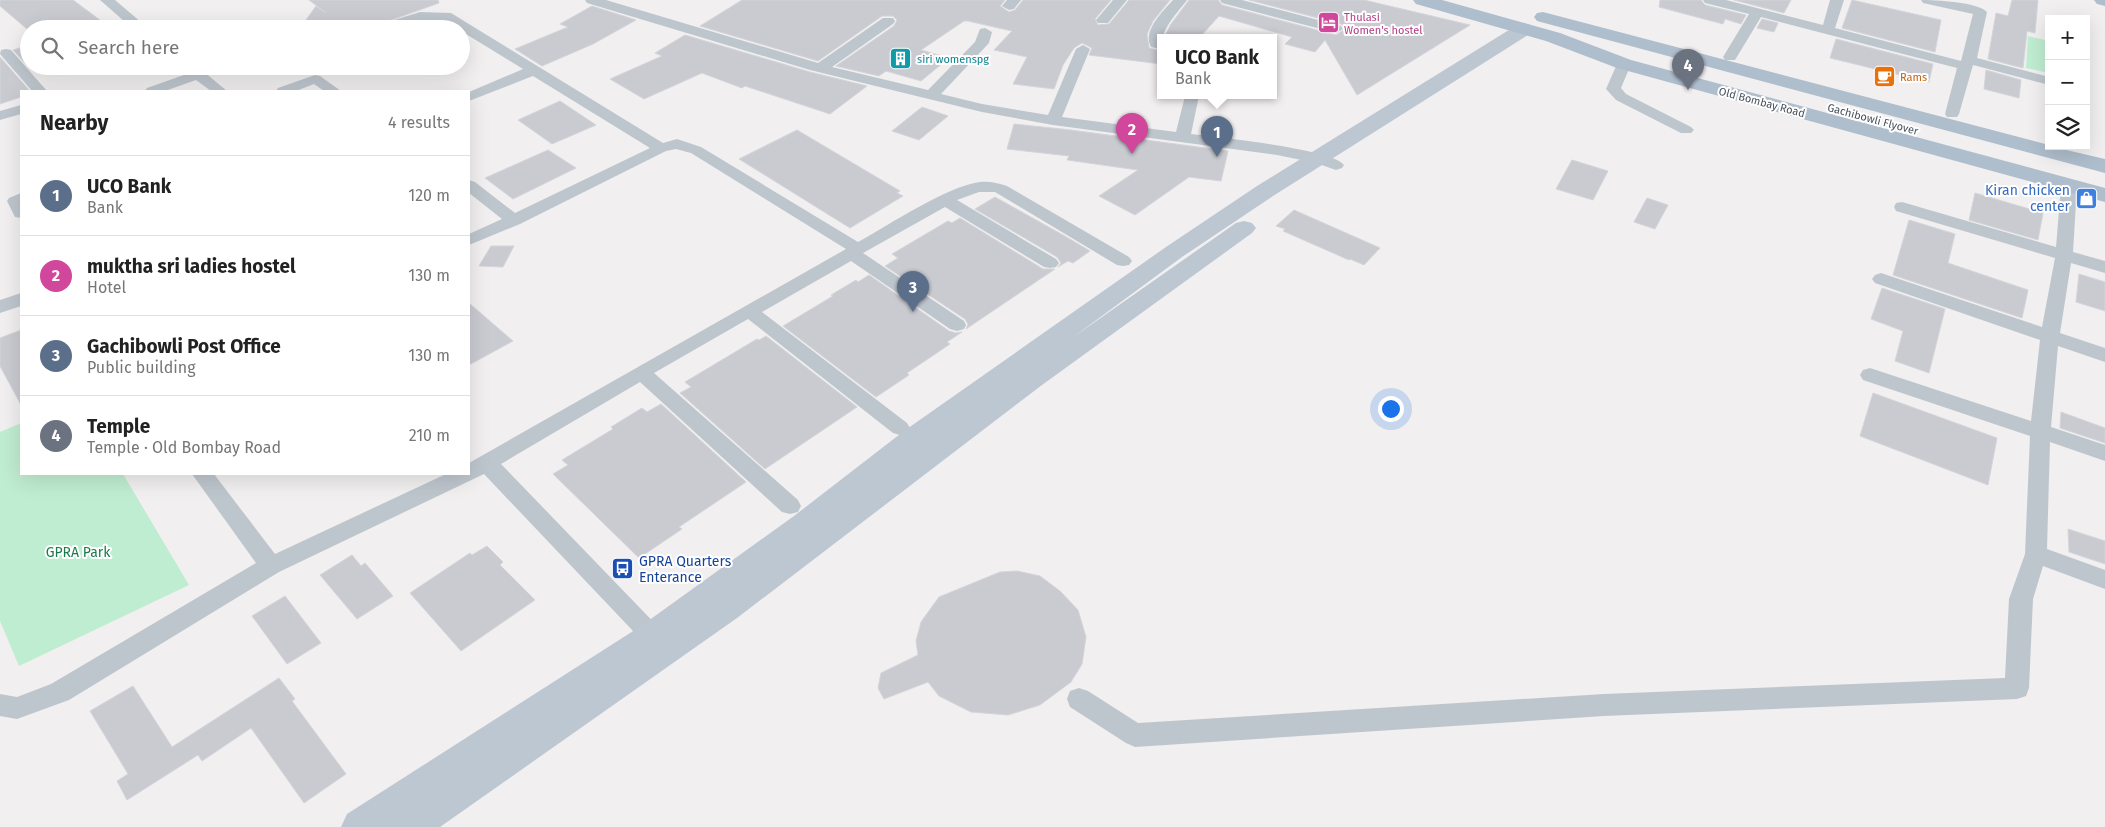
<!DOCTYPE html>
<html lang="en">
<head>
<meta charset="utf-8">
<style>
	body { margin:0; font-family:"Fira Sans",sans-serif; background:#f6f6f6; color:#222 }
	.controls { position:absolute; right:15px; top:15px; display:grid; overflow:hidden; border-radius:0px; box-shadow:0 5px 20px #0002 }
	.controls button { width:45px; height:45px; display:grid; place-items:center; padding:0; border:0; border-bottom:1px solid #e0e0e0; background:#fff; color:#222; font:25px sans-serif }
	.you { position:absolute; left:1390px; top:408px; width:18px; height:18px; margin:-12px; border:4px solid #fff; border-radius:50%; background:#1a73e8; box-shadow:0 0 0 8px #1a73e833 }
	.badge { display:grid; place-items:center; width:32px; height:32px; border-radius:50%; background:#d93025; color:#fff; font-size:16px; font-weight:700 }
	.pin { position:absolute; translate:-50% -41px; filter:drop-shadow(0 1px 2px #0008) }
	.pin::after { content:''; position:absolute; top:26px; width:18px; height:15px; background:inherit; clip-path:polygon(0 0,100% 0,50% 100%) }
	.popup { position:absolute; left:1157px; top:34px; width:120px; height:65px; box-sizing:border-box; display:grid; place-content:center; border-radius:0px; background:#fff; filter:drop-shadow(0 1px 4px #0005); font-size:16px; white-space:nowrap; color:#767676 }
	.popup b { font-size:19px; color:#222 }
	.popup::after { content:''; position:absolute; left:50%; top:100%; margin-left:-10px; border:10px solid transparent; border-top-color:#fff }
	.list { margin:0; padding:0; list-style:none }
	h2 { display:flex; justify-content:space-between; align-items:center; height:65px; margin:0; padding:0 20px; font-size:21px }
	h2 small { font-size:16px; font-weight:400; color:#767676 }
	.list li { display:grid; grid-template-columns:32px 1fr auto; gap:15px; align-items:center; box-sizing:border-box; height:80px; padding:0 20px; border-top:1px solid #e0e0e0 }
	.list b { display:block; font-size:19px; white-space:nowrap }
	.list p { margin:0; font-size:16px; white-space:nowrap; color:#767676 }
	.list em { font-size:16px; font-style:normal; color:#767676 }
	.icon { flex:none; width:28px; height:28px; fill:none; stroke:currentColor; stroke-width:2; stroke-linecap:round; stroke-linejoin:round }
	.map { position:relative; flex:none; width:2105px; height:827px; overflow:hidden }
	.search { position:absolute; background:#fff; box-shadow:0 5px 20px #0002; left:20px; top:20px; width:450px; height:55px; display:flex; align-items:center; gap:12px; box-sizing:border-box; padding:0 18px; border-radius:28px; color:#767676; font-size:19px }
	.panel { position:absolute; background:#fff; box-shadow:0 5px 20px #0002; left:20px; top:90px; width:450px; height:385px; border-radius:0px }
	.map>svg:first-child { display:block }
	.green { fill:#bfedd1 }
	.building { fill:#c9cbd1; stroke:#d3d5da }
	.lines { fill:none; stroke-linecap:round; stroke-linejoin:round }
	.street { fill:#bec6cd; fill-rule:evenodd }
	.secondary { fill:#bdc7d2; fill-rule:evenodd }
	.primary { fill:#afbecd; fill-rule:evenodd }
	.labels { text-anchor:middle; stroke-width:4; stroke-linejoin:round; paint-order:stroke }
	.far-hotel-label { font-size:11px; fill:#b23c85; stroke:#fff; text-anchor:start }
	.far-culture-label { font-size:11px; fill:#0d838f; stroke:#fff; text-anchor:start }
	.far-food-label { font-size:11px; fill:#c56008; stroke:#fff; text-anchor:start }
	.far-street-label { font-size:11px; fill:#48525c; stroke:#fff }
	.shop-label { font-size:14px; fill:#366cbe; stroke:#fff; text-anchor:end }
	.park-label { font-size:14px; fill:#1a7b4c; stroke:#fff }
	.transit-label { font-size:14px; fill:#164399; stroke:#fff; text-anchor:start }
</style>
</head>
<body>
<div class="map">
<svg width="2105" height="827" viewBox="0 0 2105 827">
	<rect width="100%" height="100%" fill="#f1efef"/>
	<!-- green -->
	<path class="green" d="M2028,36L2049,41V73L2026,68Z
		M21,423V474H123L189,585L19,666L0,621V432Z"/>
	<!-- building -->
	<path class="building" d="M0,0H73L112,29H80L73,23L55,29H27L0,6Z
		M309,0H438L439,3L366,29H317L306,20L316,6L326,13Z
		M742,0H1005L1000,6L1009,12L1015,10L1023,0H1111L1095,19L1098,25L1109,24L1129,0H1170L1153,21L1147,34L1149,48L1161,51V64L1089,55L1092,48L1082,43L1074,48L1063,65L1054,89L1013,84L1027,57L994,50L1012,31L968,21H964L921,50L949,58L921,81L886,71L879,76L836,66L894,26L897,20L893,16H882L818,61L700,26Z
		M1189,0H1218L1222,5L1336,35L1345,29L1341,24L1249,0H1364L1470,25L1357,95L1325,40L1315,52L1285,44L1292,37L1219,16L1199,38H1164L1171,24Z
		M1660,0H1701L1705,5L1746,15L1741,24L1725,19L1723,24L1659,7Z
		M1734,0H1791L1784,13Z
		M1852,0L1941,20L1935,52L1842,28Z
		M2012,0H2038L2035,33L2027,31L2023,68L1988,59L1996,13L2008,16Z
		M592,6L636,20L593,44L542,66L515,49L568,27L560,24Z
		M1762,19L1778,23L1774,32L1757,28Z
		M685,35L810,72L867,86L830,114L745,86L742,88L702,73L644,99L610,79L662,56L655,53Z
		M1836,39L1933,64L1929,82L1830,58Z
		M29,45V67L13,50Z
		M0,57L29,90L21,91V97L0,104Z
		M1986,70L2021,80L2019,98L1984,89Z
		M560,101L596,125L552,144L518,120Z
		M922,107L948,116L919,140L892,131Z
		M1014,124L1071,130L1228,151L1221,181L1189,177L1135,215L1099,196L1138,170L1067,160L1069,156L1007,149Z
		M797,130L900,191L897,193L903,196L850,228L739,159Z
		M548,150L576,168L513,199L485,178Z
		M1572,160L1608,171L1593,200L1556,189Z
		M1975,193L2043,213L2038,240L1969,220Z
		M995,197L1063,235L1090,251L1073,263L1068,261L1058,267L1061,263L1057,257L975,209Z
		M1647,198L1668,205L1655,229L1634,222Z
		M1294,210L1380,248L1364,265L1350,259L1349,260L1283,231L1285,229L1276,226Z
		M960,218L1043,269H1055L966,329L968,324L965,319L885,266L898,258L892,254L948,221L952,223Z
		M1909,220L1955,234L1948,263L2028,290L2022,318L1893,275Z
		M491,246H514L503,267L479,266Z
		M2079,274L2105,282V311L2076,302Z
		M869,275L949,331L956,333L962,332L947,342L950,344L907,373L909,375L876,397L783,326L833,296L831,295L856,280L858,282Z
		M1882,288L1945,309L1929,373L1895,361L1903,331L1871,319Z
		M469,303L513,341L469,365Z
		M21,330V405L0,366V338Z
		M766,336L857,407L765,469L680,393L691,387L685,382L757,339L759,340Z
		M1873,393L1997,438L1988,485L1860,436Z
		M661,404L746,482L679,527L682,529L639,558L553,474L568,465L562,460L613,429L611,427L642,408L647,412Z
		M2061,412L2105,428V443L2060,428Z
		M2068,529L2105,541V564L2069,552Z
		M487,546L503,562L500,565L535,600L461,651L410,593L470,553L472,555Z
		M352,555L361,566L365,563L393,596L357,619L320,575Z
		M1017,571L1040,576L1060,591L1078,610L1086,637L1082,664L1071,682L1040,705L1008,715L971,712L939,696L928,682L884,699L878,688L881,673L918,655L916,641L921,622L939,597L1000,572Z
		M285,596L321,643L287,664L252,616Z
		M279,678L295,699L292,701L346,774L304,803L251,728L202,761L198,755L127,800L117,781L128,774L90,711L133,686L172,747Z"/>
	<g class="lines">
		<!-- street -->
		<path class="street" d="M100,0H115L149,29H133Z
			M585,0H606L818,63L883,18H893L895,21L893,24L832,67L928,90L975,42L980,29L985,28L992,32L989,43L941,94L982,104L1048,115L1076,49L1083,45L1090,49L1062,117L1176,132L1185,96H1199L1191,134C1216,137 1333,149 1344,165L1342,168L1336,170L1316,163L1277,155L1053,125L982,112L810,70L587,3Z
			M1007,0H1021L1014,9L1009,10L1002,6Z
			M1113,0H1127L1108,23H1098L1096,20Z
			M1173,0H1187C1174,17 1161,29 1161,49L1151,47C1142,31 1163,11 1173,0Z
			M1220,0H1242L1341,26L1343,29L1336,33L1222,3Z
			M1703,0H1726L1823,25L1830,0H1844L1835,28L1961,61L1973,14L1923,3L1921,0C1935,0 1978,2 1987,12L1977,58L2049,77V85L1973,65L1959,114L1957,117H1947L1945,114L1957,68L1761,17L1735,60H1725L1723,57L1749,14L1705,3Z
			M420,12L451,13L663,143L677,139L701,147L858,242C891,224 945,187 980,182C989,181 998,183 1007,186L1129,257L1132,261L1129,265L1123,266L1117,265L995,192H979L957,200L1056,259L1059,263L1056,267L1050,268L1044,267L945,207L863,253L964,321L966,325L964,329L957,331L950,329L851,261L762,312L907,423L910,428L907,433L900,435L893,433L748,319L654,373L798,500L801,506L798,512L790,514L782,512L640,382L501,464L668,637L672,644L668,651L660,654L652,651L484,474L279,572L69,700L17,719L0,716V694L17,697L51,684L256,563L192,474H214L275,554L446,474H469V463L846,249L691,153L676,149L666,151L520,224L469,245V234L502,219L469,193V180L475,182L515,213L650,148L533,76L469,101V92L523,69L461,31V29H457L443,20H421L394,29H373L375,26Z
			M6,49L11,50L47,91H32L0,54L1,50Z
			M1624,60L1629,61L1631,64L1621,88L1626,94L1691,127L1694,130L1691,133H1681L1616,100L1606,89L1617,64L1619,61Z
			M198,70L203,71L227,91H211L196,80L165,91H145L147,88Z
			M315,75L320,76L341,91H324L314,84L296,91H276L278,88Z
			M21,105V114L0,120V111Z
			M2069,181L2075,183L2077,186L2073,252L2105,261V273L2071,263L2060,333L2105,348V362L2058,346L2051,427L2105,445V461L2050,442L2047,549L2105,570V589L2043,566L2033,599L2029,688L2026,696L2017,699L1604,716L1135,747L1126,743L1070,707L1067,699L1070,691L1079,688L1088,691L1138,723L1604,694L2005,678L2009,599L2025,554L2030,436L1863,380L1860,375L1863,370L1870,368L2031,421L2040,340L1875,283L1872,279L1875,275L1881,273L1887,275L2042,327L2055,258L1896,211L1894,207L1896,203L1902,202L2056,247L2061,186L2063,183Z
			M21,193V218L15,217L7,201L9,198Z
			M21,293V306L0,313V300Z"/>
		<!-- secondary -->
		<path class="secondary" d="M1524,23L1531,25L1533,29L1531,33L1273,196L1182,257L1072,338L1236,223L1244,221L1252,223L1256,228L1252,233L1042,385L737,618L440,827H341L347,814L641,626L794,516L904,431L1166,247L1257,186L1517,25Z"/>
		<!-- primary -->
		<path class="primary" d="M1413,0H1442L1560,33L1631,60L2105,188V202L1617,68L1546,41L1416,4Z
			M2094,0H2105V6L2097,4Z
			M1543,12L2049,145V146L2105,159V173L1537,21L1534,17L1537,13Z"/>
	</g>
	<!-- icons -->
	<defs>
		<symbol id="hotel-square" viewBox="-11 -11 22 22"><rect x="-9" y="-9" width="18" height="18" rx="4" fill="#d1479c" stroke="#fff"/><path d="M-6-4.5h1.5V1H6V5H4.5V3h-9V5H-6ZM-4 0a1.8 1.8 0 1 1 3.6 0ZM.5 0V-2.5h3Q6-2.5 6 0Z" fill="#fff"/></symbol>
		<symbol id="building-square" viewBox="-11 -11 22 22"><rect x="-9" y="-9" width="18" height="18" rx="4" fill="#0f9aa8" stroke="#fff"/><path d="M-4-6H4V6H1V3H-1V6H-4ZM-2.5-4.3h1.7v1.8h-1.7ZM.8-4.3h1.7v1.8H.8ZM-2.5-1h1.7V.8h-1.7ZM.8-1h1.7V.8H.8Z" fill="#fff"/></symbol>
		<symbol id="cafe-square" viewBox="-11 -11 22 22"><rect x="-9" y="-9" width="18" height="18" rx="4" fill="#e8710a" stroke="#fff"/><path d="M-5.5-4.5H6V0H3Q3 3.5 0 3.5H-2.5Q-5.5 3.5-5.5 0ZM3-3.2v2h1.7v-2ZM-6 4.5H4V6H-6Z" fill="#fff"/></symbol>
		<symbol id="shop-square" viewBox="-11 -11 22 22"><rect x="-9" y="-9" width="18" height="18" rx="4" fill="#3f7fe0" stroke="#fff"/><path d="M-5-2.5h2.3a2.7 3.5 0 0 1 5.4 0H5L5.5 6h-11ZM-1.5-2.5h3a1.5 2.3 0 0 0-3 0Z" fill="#fff"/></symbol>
		<symbol id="bus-square" viewBox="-11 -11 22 22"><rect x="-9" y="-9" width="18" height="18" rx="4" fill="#1a4fb4" stroke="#fff"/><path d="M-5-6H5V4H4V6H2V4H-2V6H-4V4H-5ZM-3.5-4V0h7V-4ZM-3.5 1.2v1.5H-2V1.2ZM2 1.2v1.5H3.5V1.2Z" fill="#fff"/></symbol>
	</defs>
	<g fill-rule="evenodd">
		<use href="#hotel-square" x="1316" y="10" width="25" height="25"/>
		<use href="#building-square" x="888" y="46" width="25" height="25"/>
		<use href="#cafe-square" x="1872" y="64" width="25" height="25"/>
		<use href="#shop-square" x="2074" y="186" width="25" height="25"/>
		<use href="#bus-square" x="610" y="556" width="25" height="25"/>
	</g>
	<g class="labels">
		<!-- far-hotel labels -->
		<g class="far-hotel-label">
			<text x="1344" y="21">Thulasi<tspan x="1344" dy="13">Women's hostel</tspan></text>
		</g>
		<!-- far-culture labels -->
		<g class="far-culture-label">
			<text x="917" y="63">siri womenspg</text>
		</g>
		<!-- far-food labels -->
		<g class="far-food-label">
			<text x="1900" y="81">Rams</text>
		</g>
		<!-- far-street labels -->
		<g class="far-street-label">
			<text transform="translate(1762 102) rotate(15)" y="4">Old Bombay Road</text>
			<text transform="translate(1873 119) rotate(15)" y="4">Gachibowli Flyover</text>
		</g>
		<!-- shop labels -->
		<g class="shop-label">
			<text x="2070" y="195">Kiran chicken<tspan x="2070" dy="16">center</tspan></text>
		</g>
		<!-- park labels -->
		<g class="park-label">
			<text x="78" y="557">GPRA Park</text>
		</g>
		<!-- transit labels -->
		<g class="transit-label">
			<text x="639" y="566">GPRA Quarters<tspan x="639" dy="16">Enterance</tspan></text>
		</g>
	</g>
</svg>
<div class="controls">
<button>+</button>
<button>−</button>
<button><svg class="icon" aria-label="layers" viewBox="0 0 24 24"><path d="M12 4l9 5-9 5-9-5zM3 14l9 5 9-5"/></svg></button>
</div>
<div class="you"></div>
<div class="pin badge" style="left:1217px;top:157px;background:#5c6f8a">1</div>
<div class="popup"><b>UCO Bank</b>Bank</div>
<div class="pin badge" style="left:1132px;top:154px;background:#d1479c">2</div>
<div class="pin badge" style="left:913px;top:312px;background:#5c6f8a">3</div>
<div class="pin badge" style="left:1688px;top:90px;background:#6b7280">4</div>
<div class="search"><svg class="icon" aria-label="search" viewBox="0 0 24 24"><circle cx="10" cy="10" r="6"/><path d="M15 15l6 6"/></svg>Search here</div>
<section class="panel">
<h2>Nearby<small>4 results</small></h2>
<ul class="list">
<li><span class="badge" style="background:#5c6f8a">1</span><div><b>UCO Bank</b><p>Bank</p></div><em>120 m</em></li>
<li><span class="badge" style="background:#d1479c">2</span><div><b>muktha sri ladies hostel</b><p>Hotel</p></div><em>130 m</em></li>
<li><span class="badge" style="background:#5c6f8a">3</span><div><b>Gachibowli Post Office</b><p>Public building</p></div><em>130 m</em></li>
<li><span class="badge" style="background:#6b7280">4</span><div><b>Temple</b><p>Temple · Old Bombay Road</p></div><em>210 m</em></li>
</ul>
</section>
</div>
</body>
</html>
